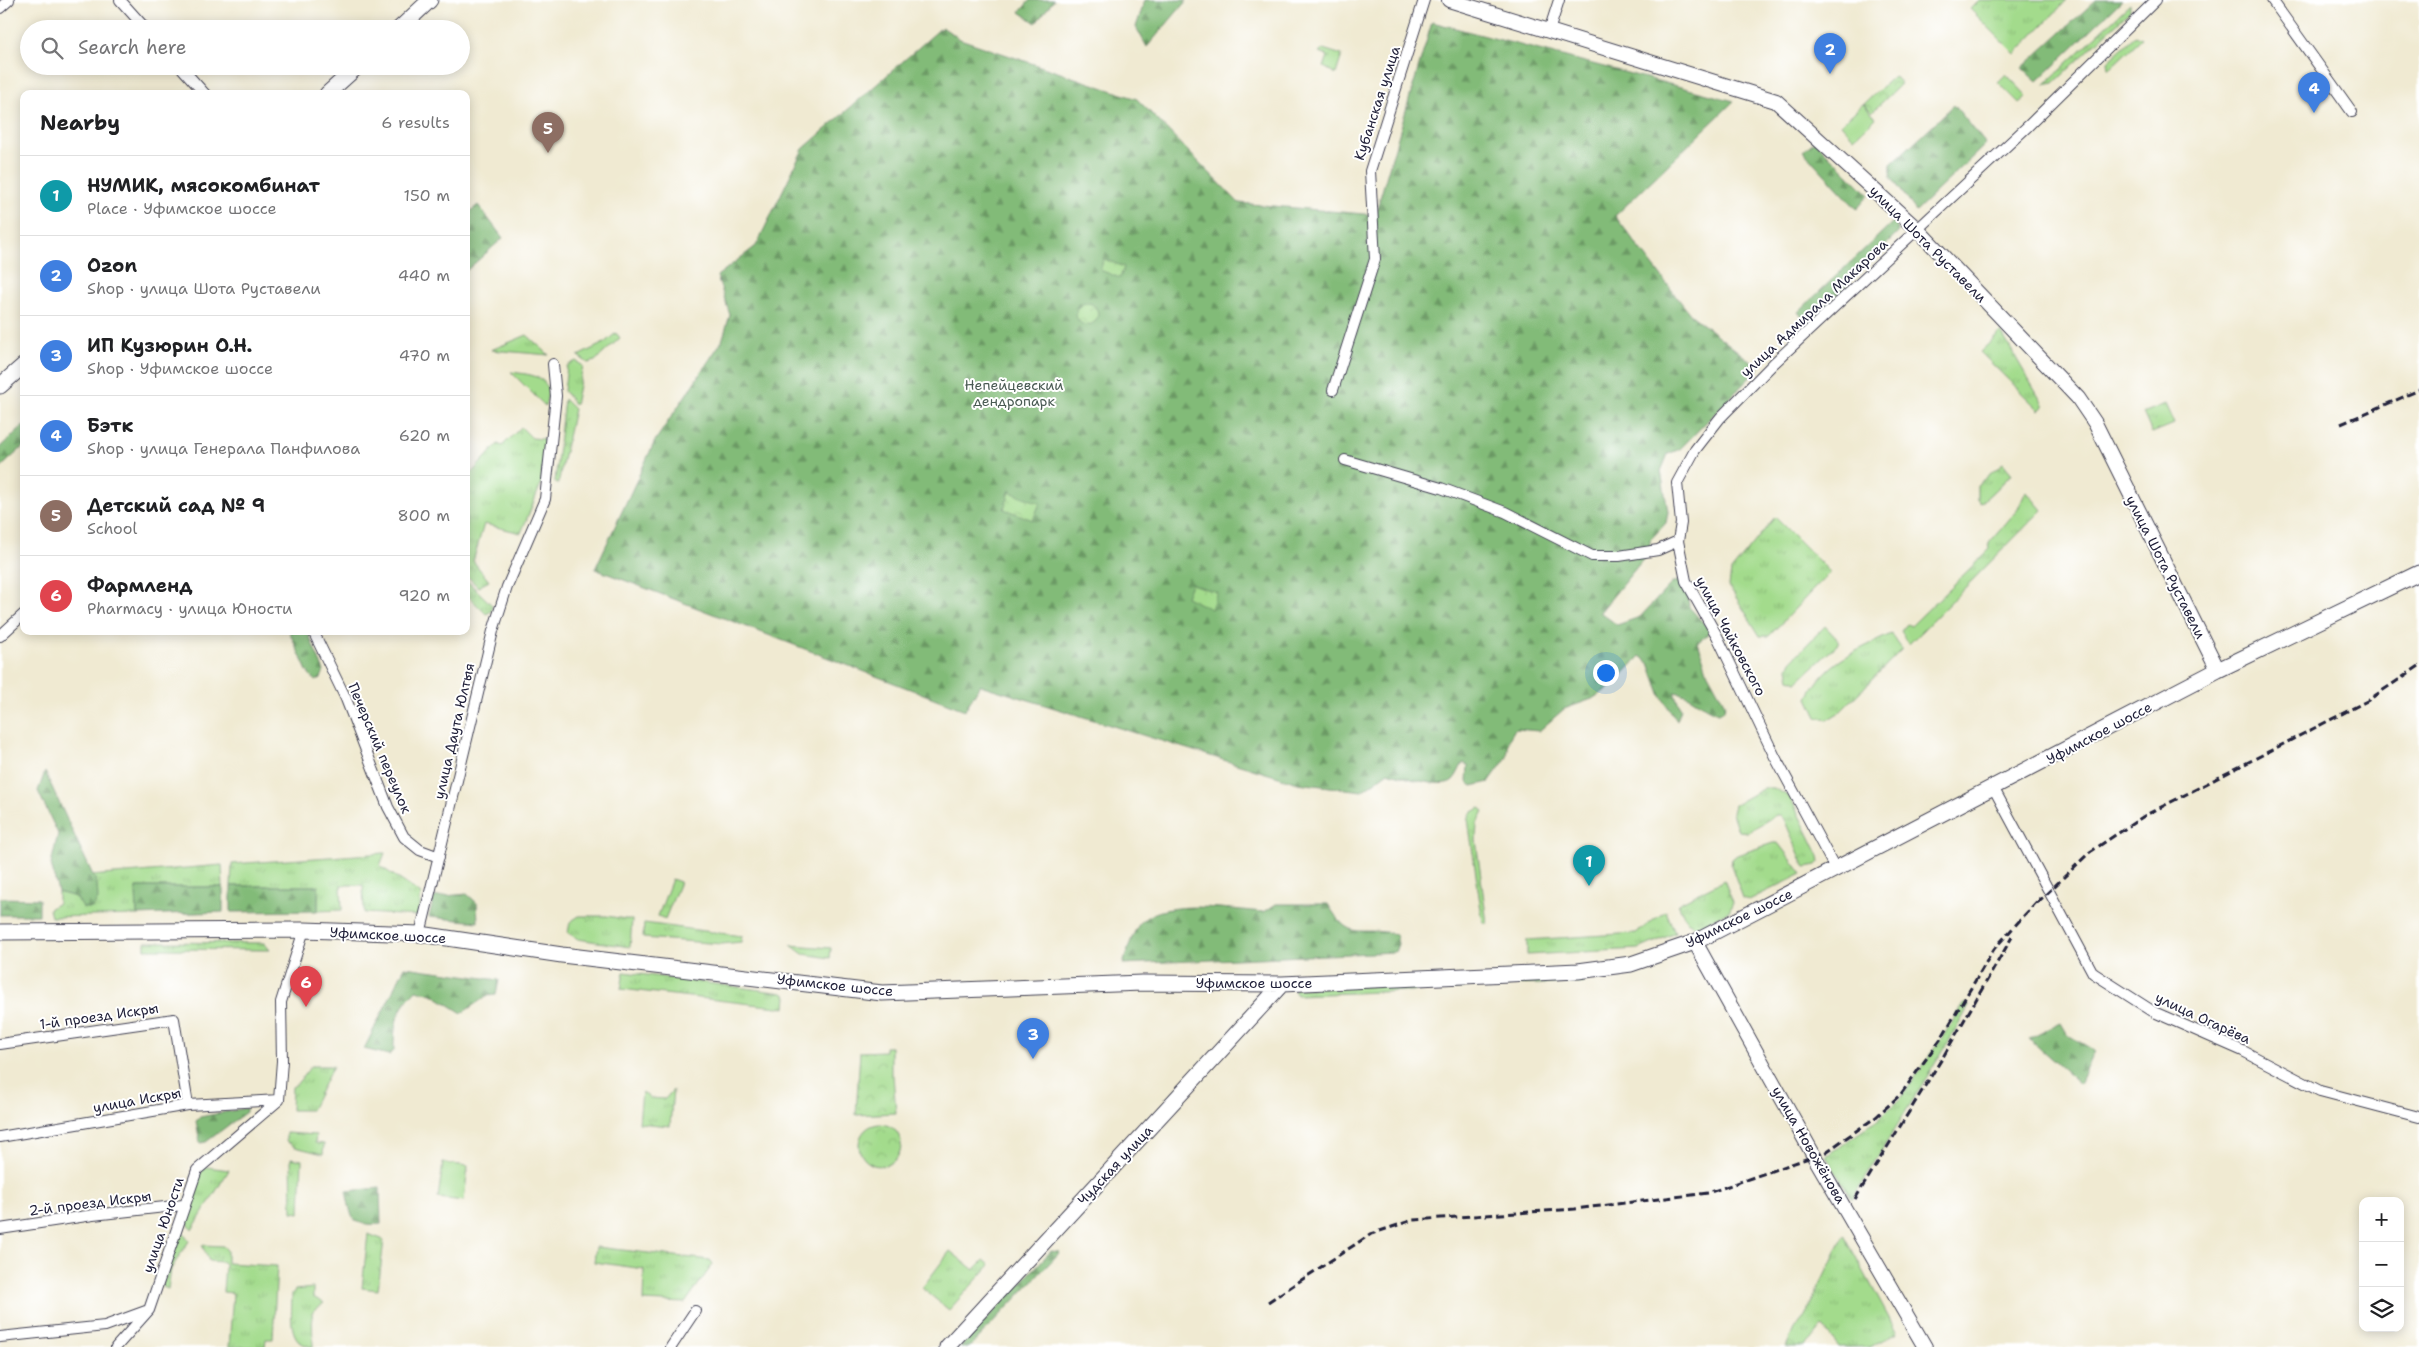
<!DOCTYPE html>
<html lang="en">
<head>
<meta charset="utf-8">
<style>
	body { margin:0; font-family:"Shantell Sans",sans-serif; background:#f6f6f6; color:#202124 }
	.controls { position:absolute; right:15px; bottom:15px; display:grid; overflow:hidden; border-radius:10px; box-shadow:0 2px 12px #0003 }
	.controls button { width:45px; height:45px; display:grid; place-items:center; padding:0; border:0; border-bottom:1px solid #e0e0e0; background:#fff; color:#202124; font:25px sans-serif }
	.you { position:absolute; left:1605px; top:672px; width:18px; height:18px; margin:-12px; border:4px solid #fff; border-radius:50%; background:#1a73e8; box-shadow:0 0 0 8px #1a73e833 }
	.badge { display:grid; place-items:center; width:32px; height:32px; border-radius:50%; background:#1f6fb2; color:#fff; font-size:16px; font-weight:700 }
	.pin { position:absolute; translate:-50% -41px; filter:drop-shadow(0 1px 2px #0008) }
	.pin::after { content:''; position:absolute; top:26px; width:18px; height:15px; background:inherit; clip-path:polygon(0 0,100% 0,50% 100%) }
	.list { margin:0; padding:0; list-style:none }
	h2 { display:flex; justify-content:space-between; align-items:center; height:65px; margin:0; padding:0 20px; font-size:21px }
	h2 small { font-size:16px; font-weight:400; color:#757577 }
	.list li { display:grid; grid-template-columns:32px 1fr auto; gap:15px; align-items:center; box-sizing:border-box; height:80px; padding:0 20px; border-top:1px solid #e0e0e0 }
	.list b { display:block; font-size:19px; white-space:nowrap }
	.list p { margin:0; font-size:16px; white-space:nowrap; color:#757577 }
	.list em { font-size:16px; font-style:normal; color:#757577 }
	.icon { flex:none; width:28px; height:28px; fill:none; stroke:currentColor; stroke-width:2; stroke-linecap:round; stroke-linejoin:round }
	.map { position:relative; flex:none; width:2419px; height:1347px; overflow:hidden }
	.search { position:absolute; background:#fff; box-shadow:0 2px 12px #0003; left:20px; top:20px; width:450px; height:55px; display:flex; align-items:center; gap:12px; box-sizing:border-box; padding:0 18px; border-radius:28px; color:#757577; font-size:19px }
	.panel { position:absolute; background:#fff; box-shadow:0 2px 12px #0003; left:20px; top:90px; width:450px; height:545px; border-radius:10px }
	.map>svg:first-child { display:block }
	.grass { fill:url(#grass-tufts); stroke:#627e64 }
	.forest { fill:url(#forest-firs); stroke:#526e5a }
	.park { fill:url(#park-crowns); stroke:#627e64 }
	.pitch { fill:#a3db8c; stroke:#627e64 }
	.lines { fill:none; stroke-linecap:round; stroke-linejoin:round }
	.minor-casing { stroke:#414052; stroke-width:12 }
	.tertiary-casing { stroke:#414052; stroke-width:16 }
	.secondary-casing { stroke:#414052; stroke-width:17 }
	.minor { stroke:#fff; stroke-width:10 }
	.tertiary { stroke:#fff; stroke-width:14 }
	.secondary { stroke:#fff; stroke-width:15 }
	.rail { stroke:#22223b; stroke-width:3; stroke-dasharray:8 4; stroke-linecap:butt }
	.labels { text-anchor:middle; stroke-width:4; stroke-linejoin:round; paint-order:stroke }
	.street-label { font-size:14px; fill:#22223b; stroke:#fff }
	.park-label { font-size:14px; fill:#495a53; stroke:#fff }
</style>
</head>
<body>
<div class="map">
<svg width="2419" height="1347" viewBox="0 0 2419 1347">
	<defs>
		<pattern id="grass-tufts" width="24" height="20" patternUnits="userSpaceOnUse" patternTransform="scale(1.25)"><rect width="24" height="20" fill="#a3db8c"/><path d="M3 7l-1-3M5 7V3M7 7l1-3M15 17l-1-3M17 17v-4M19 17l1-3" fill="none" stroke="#8cbc7a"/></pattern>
		<pattern id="forest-firs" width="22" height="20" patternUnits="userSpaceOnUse" patternTransform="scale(1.25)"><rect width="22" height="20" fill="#82bb78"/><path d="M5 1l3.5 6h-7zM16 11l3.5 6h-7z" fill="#6a9864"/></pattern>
		<pattern id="park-crowns" width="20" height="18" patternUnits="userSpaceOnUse" patternTransform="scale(1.25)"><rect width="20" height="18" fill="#a3db8c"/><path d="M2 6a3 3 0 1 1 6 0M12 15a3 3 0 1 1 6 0" fill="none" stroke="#8cbc7a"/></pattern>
	</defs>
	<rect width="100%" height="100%" fill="#fff"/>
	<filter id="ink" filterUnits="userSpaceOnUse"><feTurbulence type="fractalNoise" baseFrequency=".02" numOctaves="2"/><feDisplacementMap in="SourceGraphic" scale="10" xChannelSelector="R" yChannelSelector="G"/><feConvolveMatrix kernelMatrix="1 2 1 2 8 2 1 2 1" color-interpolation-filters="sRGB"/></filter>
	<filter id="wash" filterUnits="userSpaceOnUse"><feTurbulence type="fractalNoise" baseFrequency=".0096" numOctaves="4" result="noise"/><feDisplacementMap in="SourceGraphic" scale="20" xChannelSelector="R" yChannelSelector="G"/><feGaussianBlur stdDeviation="1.12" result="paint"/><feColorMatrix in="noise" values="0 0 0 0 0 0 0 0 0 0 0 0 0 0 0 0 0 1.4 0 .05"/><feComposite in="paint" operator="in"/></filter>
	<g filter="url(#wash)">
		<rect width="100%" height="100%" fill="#f0ead2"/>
		<!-- grass -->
		<path class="grass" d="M1979,0H2067L2015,54L1970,9Z
			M2130,4V11L2054,83L2044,85Z
			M2136,35L2142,38L2109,69L2108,61Z
			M1323,49L1342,55L1336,74L1324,67L1328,56L1319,53Z
			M2006,74L2027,96L2019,103L1998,82Z
			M2001,332L2044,406L2039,410L1980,352Z
			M616,333L620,338L595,361L588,363L578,356L604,343Z
			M527,335L549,355L491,350Z
			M576,361L583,366L575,405L564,391L567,366Z
			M511,372C534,375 555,376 545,406Z
			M564,399L574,409L558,484L555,482Z
			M2165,404L2174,424L2152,433L2143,413Z
			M521,427L532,438L544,439L541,484L521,533L484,524L473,561L489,581L478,587L466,575V479L498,444L502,446Z
			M2003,463L2012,474L1981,503L1977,500V485Z
			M2026,491L2042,510L1909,644L1901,631L1907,624L1911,626L1990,549L1989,543L2018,509Z
			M1775,517L1830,572L1769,636H1760L1729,586L1731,571Z
			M466,580L492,605V611L486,614L466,594Z
			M1825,626L1840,642L1797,682L1790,679L1788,668L1791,661Z
			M1891,634L1902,649L1840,712L1827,720L1817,717L1808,698C1825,661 1857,651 1891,634Z
			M1764,788H1774L1790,797L1819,856L1820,862L1817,865L1806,867L1803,863L1784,819L1780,815H1776L1748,832L1738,831L1732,813L1734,805Z
			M1480,808L1484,811L1477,824L1476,840L1487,923H1484L1482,917L1468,819L1471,813Z
			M1773,843H1778L1802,874L1749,900L1743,898L1731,865L1732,859L1737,855Z
			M385,853L380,866L421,894L419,916L364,913L363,885H341L342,910L318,911V886H231L232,864Z
			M222,865L223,887H136L137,915L51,917L49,909L58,903V892L76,897L97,884L91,876Z
			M672,879L680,882L665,919L658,916Z
			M1724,880L1733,902L1729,911L1696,927L1687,922L1678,904Z
			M1666,911L1675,933L1639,949L1527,955V940L1636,933Z
			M579,916H606L632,920L630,947L578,939L568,933L570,922Z
			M644,923L742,936L741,942L722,944L643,938Z
			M145,942L264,943L270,950L145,949Z
			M791,945L831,948L830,958L803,954Z
			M624,972L783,993L787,996L786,1008L621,989Z
			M1583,977V983L1504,985L1509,979Z
			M1463,982V989L1297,995L1294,991L1295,989Z
			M1965,1003L1969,1006L1955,1031L1852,1199L1826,1156L1876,1121L1902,1097Z
			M311,1066H333L311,1110H291L292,1087L297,1084Z
			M673,1090L670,1126L639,1123L642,1092L650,1098L665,1099Z
			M286,1133L316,1135L315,1143L324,1144L323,1154L295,1147L286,1141Z
			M291,1158L302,1160L300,1213L292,1212Z
			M207,1167L229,1170L192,1230L183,1216C188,1203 194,1174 207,1167Z
			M179,1228L189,1241L171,1269L168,1289L162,1287Z
			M368,1234L384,1240L378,1290L362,1288Z
			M1844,1235L1897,1333L1869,1347H1839L1823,1327L1804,1347H1786L1794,1329L1805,1316Z
			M202,1245L223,1246L227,1250V1263L277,1266L273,1339H266L265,1347H229L233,1293L223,1292L225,1264L223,1262L209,1261Z
			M596,1247L710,1260L713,1264L685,1303L643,1301L644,1269L594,1262Z
			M950,1251L974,1270L984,1260L990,1265L949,1310L922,1288Z
			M313,1288V1297L324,1303L312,1312L313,1347C286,1344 292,1314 292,1294L295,1290Z"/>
		<!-- forest -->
		<path class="forest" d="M1030,0H1054L1036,23L1020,12Z
			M1145,0H1187L1147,47L1136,27Z
			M2096,0H2122L2037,82L2022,68Z
			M1432,22L1734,101L1615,216L1690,314L1759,368L1680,449L1668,454L1661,471L1668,512L1666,523L1650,540V551L1600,612L1617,625L1640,617L1672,583L1677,581L1687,588L1689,607L1709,629L1707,635L1698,642L1707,671L1725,704L1724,710L1719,713C1702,709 1692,694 1674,692L1681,709L1677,721L1661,696L1649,663L1640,656L1612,686L1592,699L1564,709L1539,731L1515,729L1509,739L1507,757L1489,782L1472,786L1467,782L1468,765L1463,763C1460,768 1457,776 1453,780C1442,790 1401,776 1388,772L1362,791L1298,783L980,685L965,710L595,569L655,441L722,341L730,315L717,276L756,246L803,149L942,27L960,39L1137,99L1239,203L1375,215Z
			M1954,105L1986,144L1916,211L1891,177V164Z
			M1815,141L1869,195L1857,209L1803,151Z
			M478,205L503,238L466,271V215Z
			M1894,221L1899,232L1808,324L1798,312Z
			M24,425V446L0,468V447Z
			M289,631H307L324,671L321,678L315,681L307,671Z
			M45,772L97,884L98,899L92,908H83L76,897L58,892L51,864L58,834L38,791Z
			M231,886H318V911L231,912Z
			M136,887H223V912L137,915Z
			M467,894L477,903L478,922L429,917L434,897Z
			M0,898L39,899V915H0Z
			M1276,904H1328C1351,944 1357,925 1396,934L1398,944L1395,952L1123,964C1128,951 1132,931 1142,921C1166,898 1232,910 1264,912Z
			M405,967L499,980L496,995L487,996L462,1013L432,994L416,990C396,1011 394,1023 394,1051L389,1055L364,1049Z
			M2061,1023L2068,1035L2095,1051L2080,1084L2029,1039Z
			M246,1108V1112L206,1142L200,1143L196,1121L200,1117Z
			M380,1188L381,1224C350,1226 352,1219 346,1191Z
			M1051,1251L1060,1252L970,1347H960Z"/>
		<!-- park -->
		<path class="park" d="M1894,76L1901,84L1872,112L1864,104Z
			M1104,259L1124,267L1120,278L1100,270Z
			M1076 314a11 11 0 1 1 22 0a11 11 0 1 1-22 0Z
			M1010,492L1040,503L1033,520L1004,509Z
			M1191,584L1217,592L1211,609L1186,597Z
			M885,1047H891V1075H893L896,1113L856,1115L860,1052L885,1051Z
			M859 1145a21 21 0 1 1 42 0a21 21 0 1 1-42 0Z"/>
		<!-- pitch -->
		<path class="pitch" d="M1863,104L1876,118L1854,138L1841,124Z
			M443,1163L468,1166L464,1201L438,1198Z"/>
	</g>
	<g filter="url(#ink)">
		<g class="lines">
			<defs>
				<path id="minor" d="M120,0L146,29
					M2272,0L2352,112
					M0,8L9,0
					M1549,31L1559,0
					M180,66L205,94
					M1333,390L1375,259L1370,171L1424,0
					M1345,460L1441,488L1505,512L1592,556H1619L1658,550L1678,541
					M313,631L346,699L388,807L404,837L420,850L439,857
					M0,636L24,614
					M1994,789L2093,973L2154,1012L2243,1051L2320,1091L2419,1117
					M1836,870L1775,757L1717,636L1686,581L1678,541L1681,523L1677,483L1695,450L1720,418L1774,363L2028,126L2156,0
					M420,934L493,631L507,587L545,499L556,396L553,364
					M0,1044L174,1019L188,1105
					M0,1137L188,1105L279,1100
					M0,1229L93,1215L183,1205
					M0,1337L105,1326L146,1311
					M116,1347L149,1310L197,1170L279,1100L282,1061L281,1002L304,930
					M671,1347L695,1311"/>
				<path id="tertiary" d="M1449,0L1776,101L1918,230L2078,398L2095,423L2218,670
					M1695,942L1814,1156L1925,1347"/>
				<path id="secondary" d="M399,29L430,0
					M327,94L358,66
					M0,386L24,365
					M0,932L304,930L420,934L562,955L882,993L1142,983L1282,984L1578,971L1631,964L1695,942L2218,670L2419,573
					M947,1347L1282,984"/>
			</defs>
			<!-- minor casing -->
			<use href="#minor" class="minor-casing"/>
			<!-- tertiary casing -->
			<use href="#tertiary" class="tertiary-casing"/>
			<!-- secondary casing -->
			<use href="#secondary" class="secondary-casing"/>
			<!-- minor -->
			<use href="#minor" class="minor"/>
			<!-- tertiary -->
			<use href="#tertiary" class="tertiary"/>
			<!-- secondary -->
			<use href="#secondary" class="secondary"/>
			<!-- rail -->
			<path class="rail" d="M2341,424L2419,390
				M2037,903L2090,852L2144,816L2367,701L2419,666
				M1855,1199L1943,1057L2012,937
				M1268,1302L1371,1234L1413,1220L1575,1209L1708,1193L1826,1152L1876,1117L1901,1094L1942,1037L1994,949L2040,898"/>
		</g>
	</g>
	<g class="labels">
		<!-- street labels -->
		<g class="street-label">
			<text transform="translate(1377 103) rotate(-72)" y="5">Кубанская улица</text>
			<text transform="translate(1928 244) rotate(45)" y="5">улица Шота Руставели</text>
			<text transform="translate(1814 308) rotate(-43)" y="5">улица Адмирала Макарова</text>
			<text transform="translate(2166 567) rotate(63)" y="5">улица Шота Руставели</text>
			<text transform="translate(1731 636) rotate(62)" y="5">улица Чайковского</text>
			<text transform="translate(454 731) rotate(-77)" y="5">улица Даута Юлтыя</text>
			<text transform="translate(2099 733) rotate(-28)" y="5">Уфимское шоссе</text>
			<text transform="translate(380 748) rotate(67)" y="5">Печерский переулок</text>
			<text transform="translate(1739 918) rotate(-26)" y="5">Уфимское шоссе</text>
			<text transform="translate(388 935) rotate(3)" y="5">Уфимское шоссе</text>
			<text x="1254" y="988">Уфимское шоссе</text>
			<text transform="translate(835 985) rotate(6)" y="5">Уфимское шоссе</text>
			<text transform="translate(99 1016) rotate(-8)" y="5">1-й проезд Искры</text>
			<text transform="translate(2203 1018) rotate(25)" y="5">улица Огарёва</text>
			<text transform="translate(137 1100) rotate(-10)" y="5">улица Искры</text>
			<text transform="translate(1809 1145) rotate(60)" y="5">улица Новожёнова</text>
			<text transform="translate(1115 1165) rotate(-47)" y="5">Чудская улица</text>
			<text transform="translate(90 1203) rotate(-7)" y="5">2-й проезд Искры</text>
			<text transform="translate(163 1225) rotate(-71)" y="5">улица Юности</text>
		</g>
		<!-- park labels -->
		<g class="park-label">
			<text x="1014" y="390">Непейцевский<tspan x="1014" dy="16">дендропарк</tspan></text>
		</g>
	</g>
</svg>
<div class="controls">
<button>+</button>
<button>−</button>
<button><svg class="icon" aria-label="layers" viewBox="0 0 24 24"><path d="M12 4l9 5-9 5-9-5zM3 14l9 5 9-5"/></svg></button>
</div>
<div class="you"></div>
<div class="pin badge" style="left:1589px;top:886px;background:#0f9aa8">1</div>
<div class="pin badge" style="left:1830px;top:74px;background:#3f7fe0">2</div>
<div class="pin badge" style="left:1033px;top:1059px;background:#3f7fe0">3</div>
<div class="pin badge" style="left:2314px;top:113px;background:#3f7fe0">4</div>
<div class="pin badge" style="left:548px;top:153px;background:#8d6e63">5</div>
<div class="pin badge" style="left:306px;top:1007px;background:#e0444e">6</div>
<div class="search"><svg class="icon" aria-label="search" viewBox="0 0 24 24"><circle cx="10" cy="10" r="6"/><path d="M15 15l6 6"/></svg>Search here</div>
<section class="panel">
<h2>Nearby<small>6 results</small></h2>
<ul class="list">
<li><span class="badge" style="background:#0f9aa8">1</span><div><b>НУМИК, мясокомбинат</b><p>Place · Уфимское шоссе</p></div><em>150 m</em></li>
<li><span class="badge" style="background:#3f7fe0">2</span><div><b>Ozon</b><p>Shop · улица Шота Руставели</p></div><em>440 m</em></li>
<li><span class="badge" style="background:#3f7fe0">3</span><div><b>ИП Кузюрин О.Н.</b><p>Shop · Уфимское шоссе</p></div><em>470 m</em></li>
<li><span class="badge" style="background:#3f7fe0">4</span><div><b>Бэтк</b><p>Shop · улица Генерала Панфилова</p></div><em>620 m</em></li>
<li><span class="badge" style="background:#8d6e63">5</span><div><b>Детский сад № 9</b><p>School</p></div><em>800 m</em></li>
<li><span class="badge" style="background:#e0444e">6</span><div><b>Фармленд</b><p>Pharmacy · улица Юности</p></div><em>920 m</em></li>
</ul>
</section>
</div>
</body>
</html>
